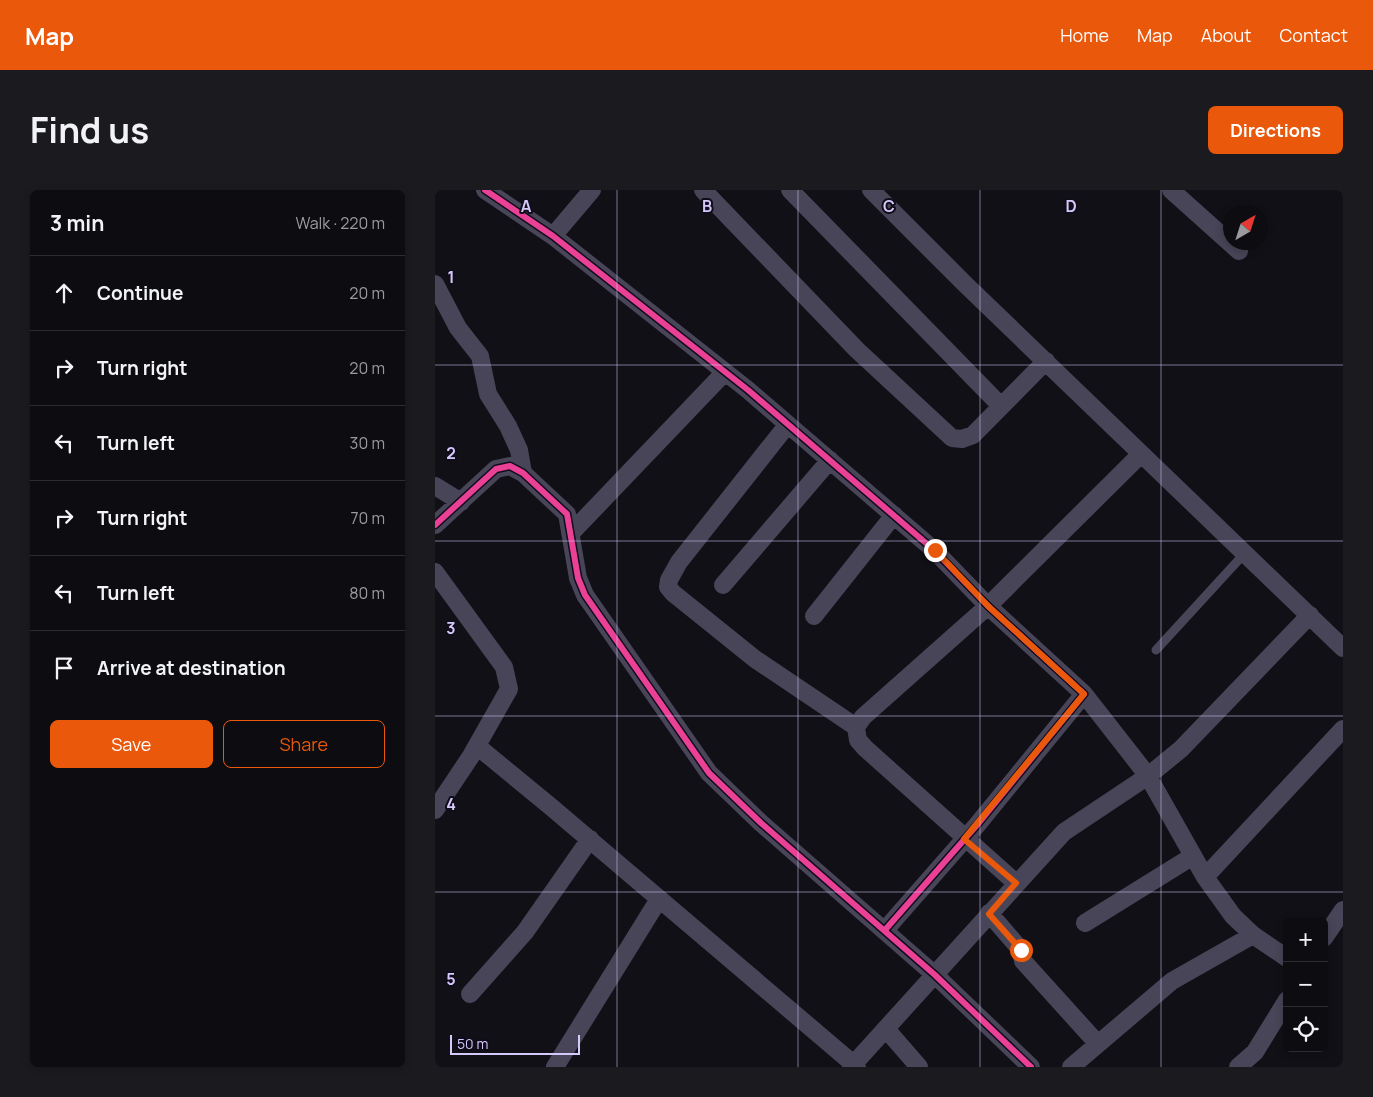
<!DOCTYPE html>
<html lang="en">
<head>
<meta charset="utf-8">
<style>
	body { margin:0; font-family:Manrope,sans-serif; background:#1b1a1e; color:#f1f3f6 }
	.controls { position:absolute; right:15px; bottom:15px; display:grid; overflow:hidden; border-radius:8px; box-shadow:0 2px 8px #0003 }
	.controls button { width:45px; height:45px; display:grid; place-items:center; padding:0; border:0; border-bottom:1px solid #2d2c30; background:#0d0c10; color:#f1f3f6; font:25px sans-serif }
	.compass { position:absolute; left:788px; top:15px; width:45px; height:45px; border-radius:50%; background:#0d0c10; box-shadow:0 2px 8px #0003; rotate:39deg }
	.scale { position:absolute; left:15px; bottom:12px; width:130px; box-sizing:border-box; padding-left:5px; border:2px solid #d5c9fb; border-top:0; font-size:14px; line-height:18px; white-space:nowrap; color:#d5c9fb; -webkit-text-stroke:4px #100c1a; paint-order:stroke }
	.stop { position:absolute; width:15px; height:15px; margin:-11px; border:4px solid #ea580c; border-radius:50%; background:#fff }
	.stop.end { background:#ea580c; border-color:#fff; box-shadow:0 1px 5px #0008 }
	.list { margin:0; padding:0; list-style:none }
	h2 { display:flex; justify-content:space-between; align-items:center; height:65px; margin:0; padding:0 20px; font-size:21px }
	h2 small { font-size:16px; font-weight:400; color:#9a9b9f }
	.list li { display:grid; grid-template-columns:32px 1fr auto; gap:15px; align-items:center; box-sizing:border-box; height:75px; padding:0 20px; border-top:1px solid #2d2c30 }
	.list b { display:block; font-size:19px; white-space:nowrap }
	.list em { font-size:16px; font-style:normal; color:#9a9b9f }
	.actions { display:flex; gap:10px; padding:15px 20px }
	.actions a { flex:1; padding:11px 0; border:1px solid #ea580c; border-radius:8px; text-align:center; font-size:18px; color:#ea580c }
	.actions .main { background:#ea580c; color:#fff }
	.icon { flex:none; width:28px; height:28px; fill:none; stroke:currentColor; stroke-width:2; stroke-linecap:round; stroke-linejoin:round }
	.map { position:relative; flex:none; width:908px; height:877px; overflow:hidden; border-radius:8px }
	header { display:flex; align-items:center; gap:30px; box-sizing:border-box; height:70px; padding:0 25px; background:#ea580c; color:#fff }
	header strong { font-size:24px }
	nav { display:flex; gap:28px; margin-inline-start:auto; font-size:18px }
	.intro { display:flex; align-items:center; justify-content:space-between; box-sizing:border-box; height:120px; padding:0 30px }
	h1 { margin:0; font-size:35px }
	.button { padding:12px 22px; border-radius:8px; background:#ea580c; color:#fff; font-size:18px; font-weight:700 }
	main { display:flex; gap:30px; padding:0 30px }
	aside { flex:1; background:#0d0c10; border-radius:8px; box-shadow:0 2px 8px #0003 }
	.map>svg:first-child { display:block }
	.lines { fill:none; stroke-linecap:round; stroke-linejoin:round }
	.lane { stroke:#474557; stroke-width:9 }
	.street { stroke:#474557; stroke-width:18 }
	.cycleway-casing { stroke:#100c1a; stroke-width:9 }
	.cycleway { stroke:#ea4096; stroke-width:6 }
	.route { stroke:#ea580c; stroke-width:6 }
	.grid { fill:none; stroke:#d5c9fb; stroke-width:1; stroke-opacity:0.55 }
	.grid-label { font-size:16px; text-anchor:middle; font-weight:bold; fill:#d5c9fb; stroke:#100c1a; stroke-width:4; stroke-linejoin:round; paint-order:stroke }
</style>
</head>
<body>
<header>
<strong>Map</strong>
<nav><a>Home</a><a>Map</a><a>About</a><a>Contact</a></nav>
</header>
<div class="intro"><h1>Find us</h1><a class="button">Directions</a></div>
<main>
<aside>
<h2>3 min<small>Walk · 220 m</small></h2>
<ul class="list">
<li><svg class="icon" aria-label="ahead" viewBox="0 0 24 24"><path d="M12 20V5M6 11l6-6 6 6"/></svg><div><b>Continue</b></div><em>20 m</em></li>
<li><svg class="icon" aria-label="right" viewBox="0 0 24 24"><path d="M7 20v-9h11M14 6l5 5-5 5"/></svg><div><b>Turn right</b></div><em>20 m</em></li>
<li><svg class="icon" aria-label="left" viewBox="0 0 24 24"><path d="M17 20v-9H6M10 6l-5 5 5 5"/></svg><div><b>Turn left</b></div><em>30 m</em></li>
<li><svg class="icon" aria-label="right" viewBox="0 0 24 24"><path d="M7 20v-9h11M14 6l5 5-5 5"/></svg><div><b>Turn right</b></div><em>70 m</em></li>
<li><svg class="icon" aria-label="left" viewBox="0 0 24 24"><path d="M17 20v-9H6M10 6l-5 5 5 5"/></svg><div><b>Turn left</b></div><em>80 m</em></li>
<li><svg class="icon" aria-label="arrive" viewBox="0 0 24 24"><path d="M6 21V4h12l-3 4 3 4H6"/></svg><div><b>Arrive at destination</b></div></li>
</ul>
<div class="actions"><a class="main">Save</a><a>Share</a></div>
</aside>
<div class="map">
<svg width="908" height="877" viewBox="0 0 908 877">
	<rect width="100%" height="100%" fill="#111016"/>
	<g class="lines">
		<!-- lane -->
		<path class="lane" d="M721,460L810,363"/>
		<!-- street -->
		<path class="street" d="M50,0L118,46L313,200L499,360L553,416L649,504L542,635L450,740
			M268,0L422,160L517,248L527,249L538,245L611,171
			M355,0L566,216
			M436,0L531,95L908,458
			M736,0L804,61
			M118,46L157,0
			M0,94L23,138L45,166L53,204L73,236L84,260L88,283
			M353,234L244,372L234,390L233,397L238,403L320,469L421,537
			M0,296L26,312
			M0,335L61,279L75,276L88,283L132,324L143,388L150,405L274,583L326,633L500,785L596,877
			M137,342L290,182
			M0,382L69,477L74,499L36,566L0,620
			M288,395L395,270
			M379,426L459,325
			M649,504L713,586L770,687L798,726L818,745L852,768
			M42,556L115,616L422,877
			M770,687L908,539
			M581,693L430,558L423,550L421,537L428,527L553,416L706,264
			M554,723L586,760L588,771L663,854
			M650,733L758,666
			M889,748L908,720
			M35,804L90,742L155,649
			M451,839L484,877
			M120,877L224,709
			M416,877L629,642L713,586L746,559L875,425
			M636,877L737,791L818,745
			M803,877L820,862L852,810"/>
		<defs>
			<path id="cycleway" d="M50,0L118,46L313,200L499,360L553,416L649,504L542,635L450,740
				M0,335L61,279L75,276L88,283L132,324L143,388L150,405L274,583L326,633L500,785L596,877"/>
		</defs>
		<!-- cycleway casing -->
		<use href="#cycleway" class="cycleway-casing"/>
		<!-- cycleway -->
		<use href="#cycleway" class="cycleway"/>
	</g>
	<g class="lines">
		<!-- route -->
		<path class="route" d="M500,360L553,416L649,504L529,649L581,693L554,724L586,760"/>
	</g>
	<!-- grid -->
	<path class="grid" d="M182,0V877M363,0V877M545,0V877M726,0V877M0,175H908M0,351H908M0,526H908M0,702H908"/>
	<g class="grid-label">
		<text x="91" y="22">A</text>
		<text x="272" y="22">B</text>
		<text x="454" y="22">C</text>
		<text x="636" y="22">D</text>
		<text x="16" y="93">1</text>
		<text x="16" y="269">2</text>
		<text x="16" y="444">3</text>
		<text x="16" y="620">4</text>
		<text x="16" y="795">5</text>
	</g>
</svg>
<div class="controls">
<button>+</button>
<button>−</button>
<button><svg class="icon" aria-label="locate" viewBox="0 0 24 24"><circle cx="12" cy="12" r="6"/><path d="M12 2v4M12 18v4M2 12h4M18 12h4"/></svg></button>
</div>
<svg class="compass" viewBox="-18 -18 36 36"><path d="M0-13l5 13h-10z" fill="#e53935"/><path d="M0 13l5-13h-10z" fill="#9a9b9f"/></svg>
<div class="scale">50 m</div>
<div class="stop" style="left:586px;top:760px"></div>
<div class="stop end" style="left:500px;top:360px"></div>
</div>
</main>
</body>
</html>
